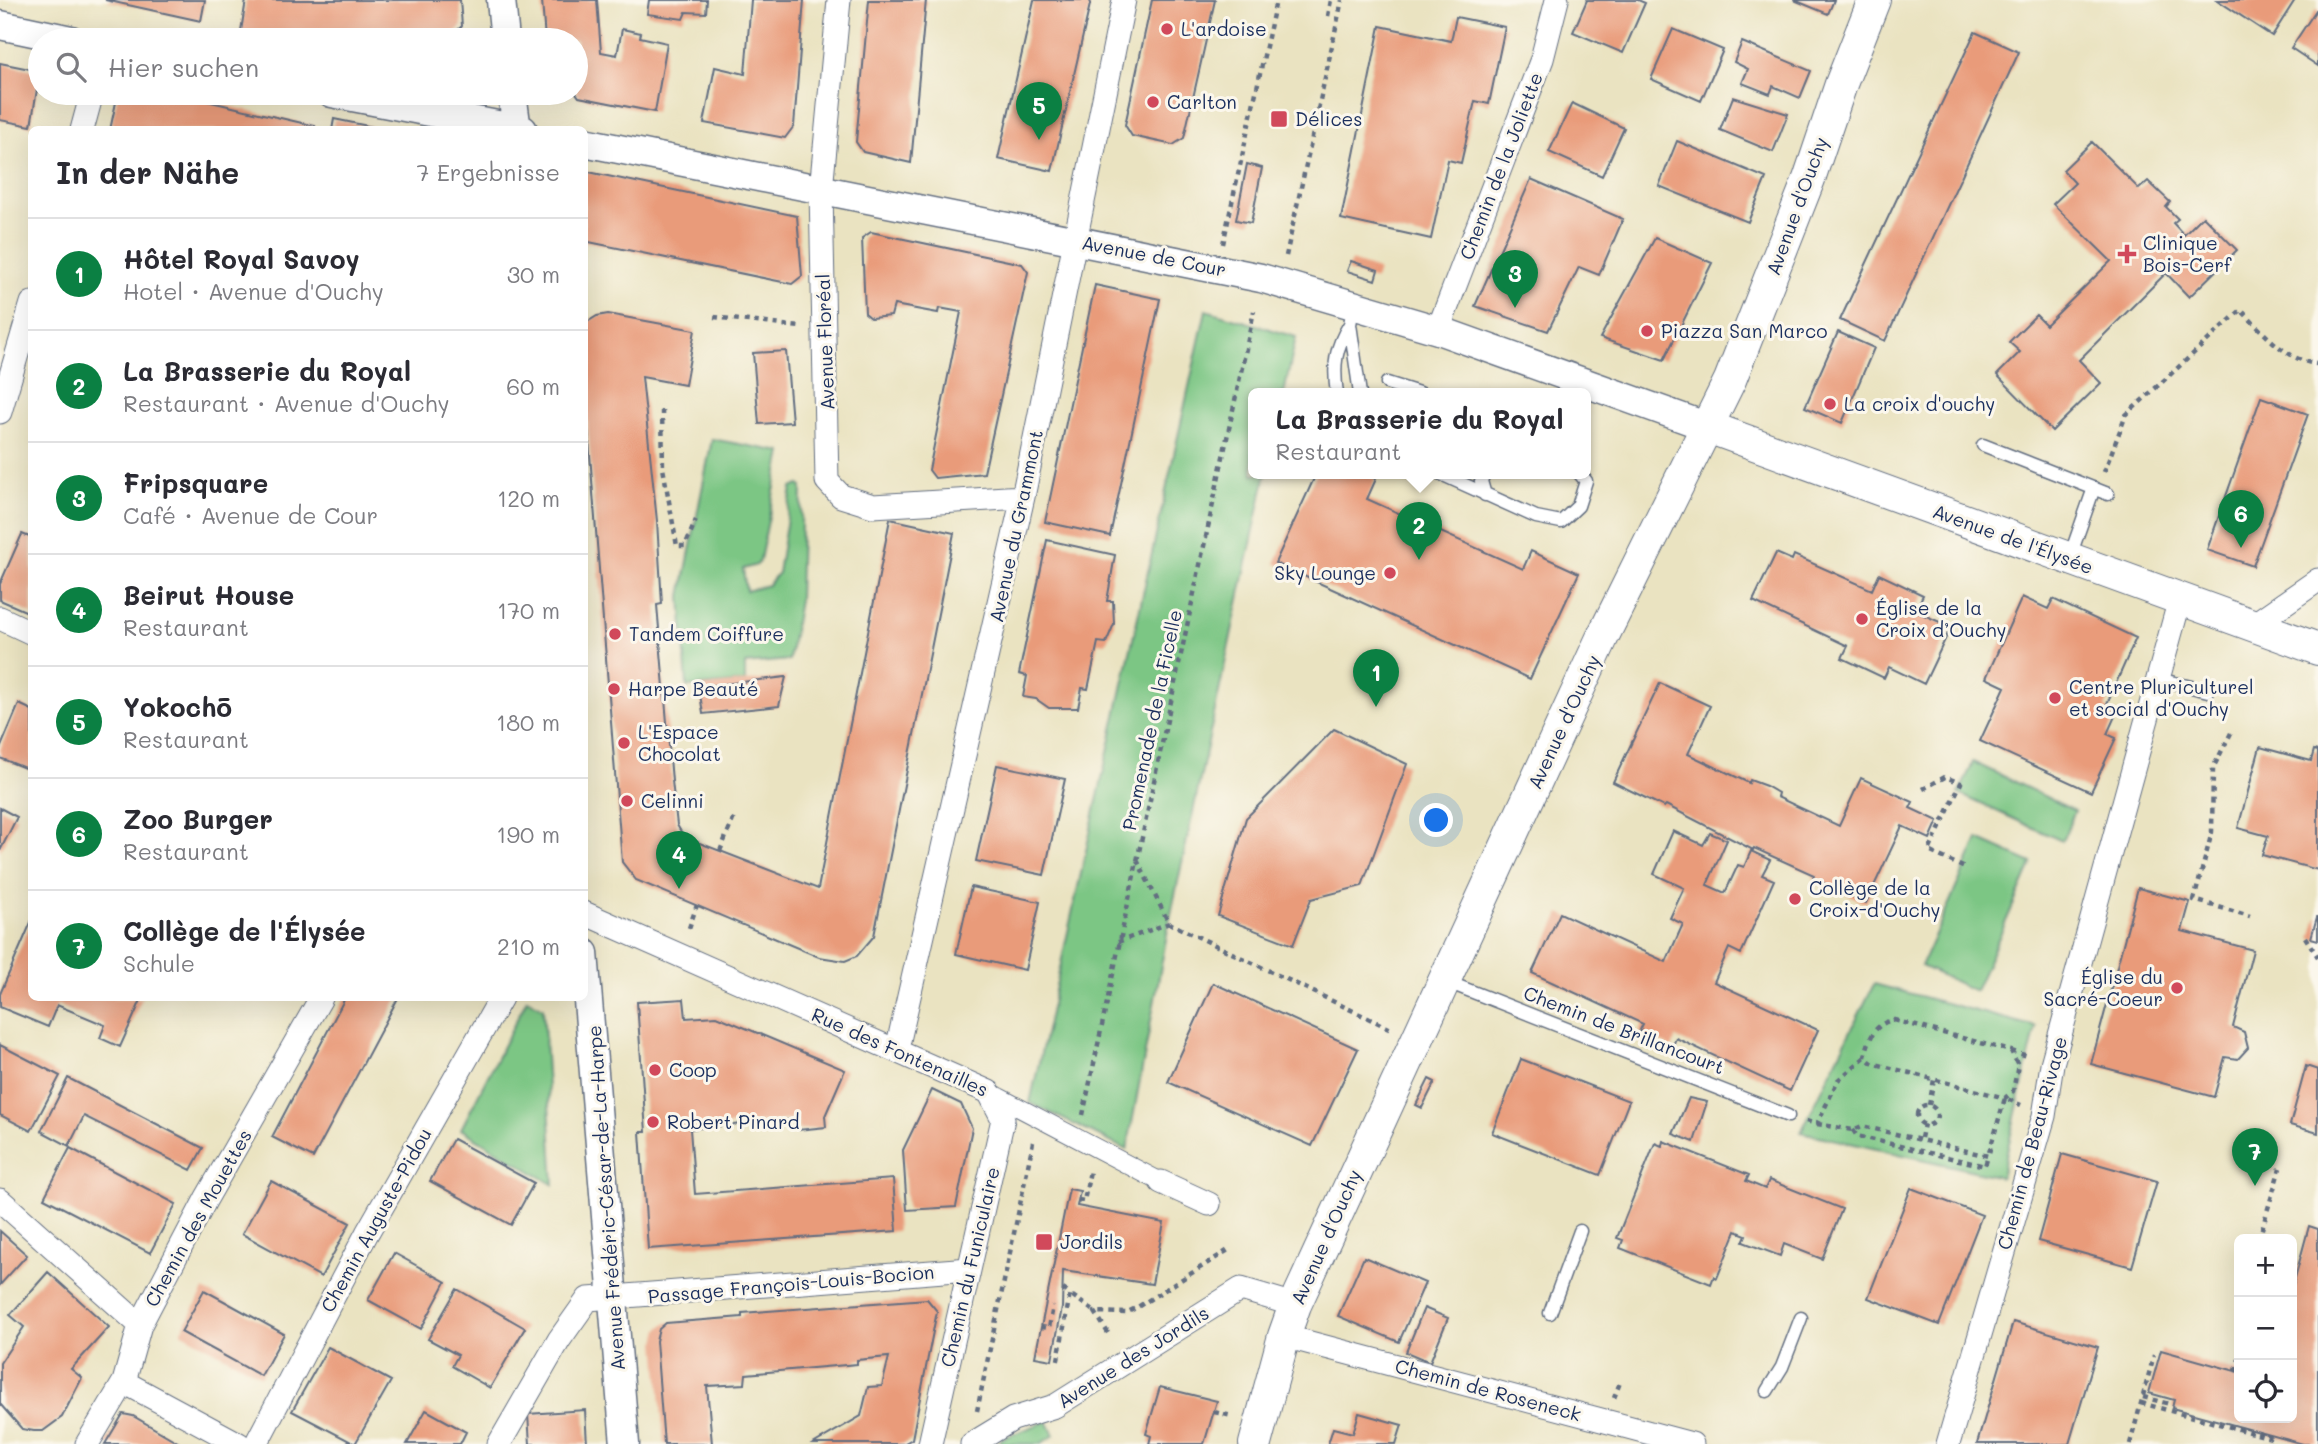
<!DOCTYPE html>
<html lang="de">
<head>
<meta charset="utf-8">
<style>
	body { margin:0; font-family:Mali,sans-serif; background:#f2f2f3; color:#2b2b33 }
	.controls { position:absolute; right:21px; bottom:21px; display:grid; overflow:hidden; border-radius:10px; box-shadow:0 7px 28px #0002 }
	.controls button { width:63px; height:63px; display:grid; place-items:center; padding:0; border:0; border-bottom:2px solid #e1e1e2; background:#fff; color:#2b2b33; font:35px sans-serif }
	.you { position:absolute; left:1437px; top:821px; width:24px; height:24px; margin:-18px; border:5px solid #fff; border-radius:50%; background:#1a73e8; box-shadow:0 0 0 10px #1a73e833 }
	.badge { display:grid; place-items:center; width:46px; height:46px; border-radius:50%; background:#0b8043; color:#fff; font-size:23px; font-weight:700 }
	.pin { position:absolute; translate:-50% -58px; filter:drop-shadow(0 2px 4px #0008) }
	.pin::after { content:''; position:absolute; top:37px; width:24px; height:21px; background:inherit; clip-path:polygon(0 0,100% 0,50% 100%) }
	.popup { position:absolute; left:1248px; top:388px; width:343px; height:91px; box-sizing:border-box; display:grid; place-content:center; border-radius:10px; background:#fff; filter:drop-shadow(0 2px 5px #0005); font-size:23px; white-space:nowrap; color:#7c7c81 }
	.popup b { font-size:26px; color:#2b2b33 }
	.popup::after { content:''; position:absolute; left:50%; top:100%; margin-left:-14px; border:14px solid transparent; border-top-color:#fff }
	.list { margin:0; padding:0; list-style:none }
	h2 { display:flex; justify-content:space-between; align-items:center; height:91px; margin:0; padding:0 28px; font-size:30px }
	h2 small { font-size:23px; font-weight:400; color:#7c7c81 }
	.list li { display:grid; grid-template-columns:46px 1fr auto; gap:21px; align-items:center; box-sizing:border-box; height:112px; padding:0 28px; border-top:2px solid #e1e1e2 }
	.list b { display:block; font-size:26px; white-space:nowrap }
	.list p { margin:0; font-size:23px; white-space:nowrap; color:#7c7c81 }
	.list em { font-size:23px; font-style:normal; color:#7c7c81 }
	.icon { flex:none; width:38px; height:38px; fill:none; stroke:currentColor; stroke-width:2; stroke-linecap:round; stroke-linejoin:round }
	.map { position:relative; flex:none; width:2318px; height:1444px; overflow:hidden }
	.search { position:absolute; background:#fff; box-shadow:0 7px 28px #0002; left:28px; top:28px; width:560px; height:77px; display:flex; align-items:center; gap:18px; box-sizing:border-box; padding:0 24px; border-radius:38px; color:#7c7c81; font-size:26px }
	.panel { position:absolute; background:#fff; box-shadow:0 7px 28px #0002; left:28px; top:126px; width:560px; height:875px; border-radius:10px }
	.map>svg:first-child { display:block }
	.green { fill:#7cc684; stroke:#4c7a71; stroke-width:2 }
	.building { fill:#e99b7a }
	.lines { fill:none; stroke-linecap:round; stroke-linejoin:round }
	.service-casing { stroke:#636e81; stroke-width:15 }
	.pedestrian-casing { stroke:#636e81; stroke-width:20 }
	.minor-casing { stroke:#636e81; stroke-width:25 }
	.tertiary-casing { stroke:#636e81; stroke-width:31 }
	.secondary-casing { stroke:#636e81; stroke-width:34 }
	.path { stroke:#636e81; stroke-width:4.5; stroke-dasharray:5 5; stroke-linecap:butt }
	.service { stroke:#fff; stroke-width:12 }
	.pedestrian { stroke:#fff; stroke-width:18 }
	.minor { stroke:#fff; stroke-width:23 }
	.tertiary { stroke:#fff; stroke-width:28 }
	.secondary { stroke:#fff; stroke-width:32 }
	.poi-dot { fill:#d1495b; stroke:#fbf7ec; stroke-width:2.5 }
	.labels { text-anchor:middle; stroke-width:6; stroke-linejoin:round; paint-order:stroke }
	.poi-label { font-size:19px; fill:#1b2f5e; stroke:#fbf7ec; text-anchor:start }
	.street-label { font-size:19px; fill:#1b2f5e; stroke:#fbf7ec }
</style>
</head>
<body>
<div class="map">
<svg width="2318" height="1444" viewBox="0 0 2318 1444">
	<rect width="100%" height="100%" fill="#fbf7ec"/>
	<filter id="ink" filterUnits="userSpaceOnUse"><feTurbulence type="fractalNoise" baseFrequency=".0143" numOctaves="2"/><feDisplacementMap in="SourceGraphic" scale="14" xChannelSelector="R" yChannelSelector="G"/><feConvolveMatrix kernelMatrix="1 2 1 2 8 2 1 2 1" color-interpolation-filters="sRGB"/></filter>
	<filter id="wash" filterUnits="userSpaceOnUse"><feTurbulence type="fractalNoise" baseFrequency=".00686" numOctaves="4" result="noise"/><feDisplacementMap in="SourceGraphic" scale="28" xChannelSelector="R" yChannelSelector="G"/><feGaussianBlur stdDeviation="1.57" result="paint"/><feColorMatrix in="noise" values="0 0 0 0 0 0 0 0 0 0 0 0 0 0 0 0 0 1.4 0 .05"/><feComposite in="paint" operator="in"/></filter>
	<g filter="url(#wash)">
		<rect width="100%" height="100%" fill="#eae3c1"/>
		<!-- green -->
		<path class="green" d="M1206,310L1296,337L1284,394H1253V474H1266L1169,923L1127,1150L1030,1103Z
			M712,439L782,452L760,560L757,565L743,569L746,591L768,585L778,573L792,488L799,485L802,487L799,600L789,660L745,664V682L687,687L681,596Z
			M1973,762L2075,811L2062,841L1959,794Z
			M1978,839L2032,863L1975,991L1921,966Z
			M1874,984L2036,1027L2001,1177L1801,1132Z
			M527,999L543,1008L554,1185L461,1129Z
			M1047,1421L1054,1435L1040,1444H1000L1001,1439Z"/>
		<g id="blocks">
			<!-- building -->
			<path class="building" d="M105,0H205L201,21Z
				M246,0H460L462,26L447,40H292L241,31Z
				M542,0H597L601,52L617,55L622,29L641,33L640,37L667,43L655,112L579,97L576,93V40H545Z
				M649,0H707L706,13L686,12L683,19L647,14Z
				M751,0H804L794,126L785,138L704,123L715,67L745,74Z
				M869,0H926L911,163L863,152L856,142Z
				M1034,0H1091L1052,171L998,159Z
				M1152,0H1215L1184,138L1173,145L1132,136L1125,125Z
				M1587,0H1638L1645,3L1623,53L1573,32Z
				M1794,0H1834L1828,14Z
				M2217,0H2295L2272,36Z
				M2316,10L2318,11V66L2291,48Z
				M1456,17L1505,27L1489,104L1475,101L1461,163L1448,160L1431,239L1341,219L1380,26L1451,41Z
				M1673,29L1723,50L1701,101L1651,79Z
				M1975,32L2019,52L1885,341L1840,320Z
				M1742,42L1811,71L1800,98L1773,86L1770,94L1742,83L1748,69L1734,62Z
				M0,63L40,71L31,126L0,120Z
				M118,93H172L315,126L314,130H110Z
				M1733,97L1788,114L1773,152L1720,130Z
				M1572,103L1624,128L1602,176L1549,152Z
				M334,119L378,128V130H332Z
				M1677,141L1766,178L1748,222L1659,186Z
				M2092,142L2139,189L2148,181L2170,202L2166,207L2178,219L2173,223L2184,235L2203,216L2237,250L2189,297L2166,273L2079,360L2101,383L2052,431L1997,375L2020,352L2009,342L2036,315L2046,325L2111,261L2053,204L2075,183L2063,170Z
				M1247,164L1262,168L1251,223L1236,220Z
				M584,171L797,216L802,276L792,284L584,241Z
				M1531,179L1623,219L1599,275L1579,267L1548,331L1475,306Z
				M871,232L1022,264L1028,272L984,473L935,478L929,470L961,312L939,308L938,313L894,305L891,316L871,318L865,313L862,238Z
				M1655,238L1712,263L1664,360L1600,338Z
				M1351,261L1378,270L1375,280L1347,271Z
				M1095,285L1160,299L1110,536L1045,522Z
				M608,314L695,330L685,385L642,377L657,521L662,604L657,605L672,781L677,825L684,837L818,889L890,519L954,533L874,936L857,956L845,961L819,957L636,880L622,862L584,378V324L597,316Z
				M1838,332L1874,348L1842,423L1805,407Z
				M786,351L792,422L759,424L753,353Z
				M2261,397L2308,414L2253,566L2207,550Z
				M1316,474H1365L1376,479L1367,499L1523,569L1531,551L1579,573L1530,679L1275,563Z
				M22,534L32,538V614L0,600V584Z
				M1047,540L1115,555L1107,601H1113L1114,624L1106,643L1098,642L1088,689L1082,688L1078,708H1049L1036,699L1023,697L1027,676L1019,674Z
				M1776,553L1792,560L1794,555L1872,590L1879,574L1923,595L1915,611L1951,627L1924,684L1889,667L1884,678L1842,658L1848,646L1753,601Z
				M2022,597L2048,609L2053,599L2136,638L2105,708L2116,714L2107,734L2116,738L2091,792L1980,741L2005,687L1986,678Z
				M786,677L779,706L703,714L699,687Z
				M1660,683L1710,706L1688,754L1749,783L1750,780L1766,786L1778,793L1777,797L1839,826L1861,778L1913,802L1910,808L1938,821L1930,839L1902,826L1866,903L1813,878L1814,875L1754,848L1753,850L1666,805L1664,807L1613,782Z
				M19,704L32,710V771L0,758V749Z
				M1334,729L1407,764L1362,886L1311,899L1293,945L1218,916L1246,818Z
				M2260,747L2311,761L2314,750L2318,751V870L2262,855L2268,836L2238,828Z
				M997,765L1065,779L1044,875L976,861Z
				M0,808L17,817L0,851Z
				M1673,831L1703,845L1710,833L1727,840L1707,885L1725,893L1738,865L1744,867L1751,851L1770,860L1762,875L1774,880L1741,954L1729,948L1714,982L1818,1030L1790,1091L1676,1038L1672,1048L1639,1032L1643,1024L1532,973L1560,913L1666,962L1683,924L1670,918L1684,888L1654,874Z
				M971,887L1040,902L1025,970L956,954Z
				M2138,888L2190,902L2182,931L2253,950L2233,1027L2244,1032L2248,1048L2238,1059L2225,1057L2214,1097L2091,1064Z
				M2317,917H2318V940L2311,938Z
				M32,920V998H142L120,1047L100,1038L105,1025L57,1005L48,1027L0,1007V994Z
				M1213,983L1358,1049L1312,1146L1168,1082Z
				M345,998H398L313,1158L272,1137Z
				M684,999L686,1018L717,1016L845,1070L825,1116L826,1127L798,1130L797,1119L690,1129L695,1194L893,1179L897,1231L648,1249L640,1132H646L637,1002Z
				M0,1045L60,1076L31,1131L0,1115Z
				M1521,1059L1629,1101L1600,1175L1492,1133Z
				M2306,1066L2318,1070V1133L2290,1125Z
				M68,1078L203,1148L191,1170L84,1116L69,1146L41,1131Z
				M1429,1079L1435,1082L1422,1108L1416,1105Z
				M932,1090L961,1104L972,1128L956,1207L907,1210L903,1150Z
				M1689,1098L1707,1102L1694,1142L1673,1134Z
				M453,1139L534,1183L511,1225L430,1181Z
				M1663,1141L1749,1175L1746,1181L1765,1189L1769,1180L1842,1209L1822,1259L1784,1244L1780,1256L1743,1242L1746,1235L1736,1231L1717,1278L1714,1276L1711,1284L1620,1248L1623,1240L1617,1238L1655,1143L1662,1146Z
				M70,1148L176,1204L150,1253L44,1198Z
				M2062,1154L2157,1181L2132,1267L2038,1241Z
				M271,1181L350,1223L321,1277L242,1234Z
				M1911,1188L1982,1215L1939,1325L1868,1298Z
				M1069,1189L1080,1191L1077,1206L1164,1223L1152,1284L1063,1271L1062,1308L1052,1360L1035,1357Z
				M2309,1226L2318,1229V1444H2303L2172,1408L2174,1400L2149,1393L2161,1350L2239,1372V1418H2292V1289Z
				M0,1231L27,1255L0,1285Z
				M394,1253L446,1282L421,1329L368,1300Z
				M1364,1257L1425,1283L1399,1342L1338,1316Z
				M48,1272L109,1327L71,1369L82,1378L62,1417L43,1431H34L22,1429L0,1404V1363L24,1327L10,1315Z
				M457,1289L525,1328L490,1388L452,1366L458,1355L428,1339Z
				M204,1290L284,1334L261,1376L181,1332Z
				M927,1299L937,1311L912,1439L903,1444H813L861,1416L868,1387L882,1386L889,1357L857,1360V1364L746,1374L745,1384L707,1386L712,1444H664L656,1341L659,1329L666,1323L742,1317V1313Z
				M1424,1308L1448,1318L1430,1362L1406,1352Z
				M2013,1322L2098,1347L2069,1444H1977Z
				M328,1347L391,1381L355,1444L292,1411Z
				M1160,1387L1217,1401L1204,1444H1149L1151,1436L1146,1434Z
				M426,1410L466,1432L460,1444H407Z
				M585,1410L587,1444H530L528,1414Z
				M1359,1413L1402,1425L1396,1444H1328L1333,1428L1353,1433Z
				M123,1414L133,1416L181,1444H105Z"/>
		</g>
	</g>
	<g filter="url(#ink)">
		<use href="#blocks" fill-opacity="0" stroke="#636e81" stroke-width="2"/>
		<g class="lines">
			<defs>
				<path id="service" d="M1354,304L1350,324L1360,394
					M1387,383L1422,394
					M1337,394C1333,365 1335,348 1350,324
					M1983,445L2108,494
					M1441,474L1536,517L1561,522L1578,506L1586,481L1580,474
					M1484,474L1481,481L1485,495
					M2069,559L2094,488
					M2158,679L2208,691
					M1445,981L1788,1116
					M1550,1313L1580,1231
					M1767,1391L1782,1367L1801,1318"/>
				<path id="pedestrian" d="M989,1092L1161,1182"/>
				<path id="minor" d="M839,0L821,190L827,481L841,496L873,506L1023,497
					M82,130L92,93
					M1438,330L1542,59L1557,0
					M0,412L32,303
					M0,618L32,633
					M2253,625L2318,580
					M584,913L989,1092L1003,1119L930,1444
					M897,1049L1023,497L1124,0
					M1161,1182L1209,1204
					M0,1200L140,1325
					M1284,1336L1692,1444
					M124,1382L239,1444
					M87,1444L124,1382L140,1325L206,1199L321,998
					M256,1444L367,1233L501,998
					M499,1444L559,1340L588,1299L969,1269
					M972,1444L1013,1419L1055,1406L1241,1289L1295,1305
					M1948,1444L2044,1116L2052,1064L2180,599"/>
				<path id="tertiary" d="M501,0L505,40
					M0,25L71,40
					M332,93L523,130
					M512,93L517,130
					M584,142L1261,278L1438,330L1708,427
					M584,953L625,1444"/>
				<path id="secondary" d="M1708,427L2318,649
					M1255,1444L1284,1336L1295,1305L1602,638L1730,380L1809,179L1841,84L1874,0"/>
			</defs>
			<!-- service casing -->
			<use href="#service" class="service-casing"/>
			<!-- pedestrian casing -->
			<use href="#pedestrian" class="pedestrian-casing"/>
			<!-- minor casing -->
			<use href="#minor" class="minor-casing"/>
			<!-- tertiary casing -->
			<use href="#tertiary" class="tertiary-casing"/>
			<!-- secondary casing -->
			<use href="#secondary" class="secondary-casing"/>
			<!-- path -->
			<path class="path" d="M1328,16L1331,0
				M1223,244L1275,5
				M1286,256L1342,0
				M714,317L800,327
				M662,410L663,468L677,546H685L696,520
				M2104,472L2126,415L2241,310C2263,332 2286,361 2318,364
				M2231,733L2213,768L2212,832L2194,900L2250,916
				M1923,789L1945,777L1961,783L1929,851L1965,868
				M720,851L735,815
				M1137,860L1169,923L1391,1029
				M689,928L697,905
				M2305,937L2318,957
				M1118,942L1169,923
				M1894,1020L2011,1051L2018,1065L2013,1091L2005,1098L1872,1063L1865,1057C1869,1039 1874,1023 1894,1020Z
				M2011,1051L2028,1056
				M1929,1105L1934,1080
				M1917 1115a10 10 0 1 1 20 0a10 10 0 1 1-20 0Z
				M1083,1115L1254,311
				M1806,1121L1817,1124L1838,1080L1865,1057
				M1817,1124L1853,1130L1862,1126L1988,1156L2005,1098L2021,1105
				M1853,1130L1857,1136L1985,1166L1988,1156
				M1921,1138L1924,1124
				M1078,1200L1084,1201L1090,1171
				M2259,1239L2280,1168
				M1063,1289L1070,1294
				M1041,1327L1049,1328L1053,1306
				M1108,1333L1095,1312L1126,1313L1136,1308L1230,1249
				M1058,1360L1070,1294L1095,1312
				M2236,1371L2239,1359
				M2143,1397L2173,1405
				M1614,1398L1621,1380
				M2141,1403L2275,1439
				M977,1411L1033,1142
				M1214,1412L1232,1416
				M2130,1444L2154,1355"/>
			<!-- service -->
			<use href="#service" class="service"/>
			<!-- pedestrian -->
			<use href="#pedestrian" class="pedestrian"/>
			<!-- minor -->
			<use href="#minor" class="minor"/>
			<!-- tertiary -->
			<use href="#tertiary" class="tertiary"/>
			<!-- secondary -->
			<use href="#secondary" class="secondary"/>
		</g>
	</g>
	<!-- markers -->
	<g class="poi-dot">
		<circle cx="1167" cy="29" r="7"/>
		<circle cx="1153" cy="102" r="7"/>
		<rect x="1270" y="110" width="18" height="18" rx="3.5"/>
		<path d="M2123.5 243.5h7v7h7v7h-7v7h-7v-7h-7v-7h7z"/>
		<circle cx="1647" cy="331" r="7"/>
		<circle cx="1830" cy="404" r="7"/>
		<circle cx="1390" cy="573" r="7"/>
		<circle cx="1862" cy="619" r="7"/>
		<circle cx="615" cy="634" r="7"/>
		<circle cx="614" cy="689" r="7"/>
		<circle cx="2055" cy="698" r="7"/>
		<circle cx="624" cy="743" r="7"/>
		<circle cx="627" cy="801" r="7"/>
		<circle cx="1795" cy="899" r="7"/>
		<circle cx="2177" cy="988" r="7"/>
		<circle cx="655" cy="1070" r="7"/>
		<circle cx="653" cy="1122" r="7"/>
		<rect x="1035" y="1233" width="18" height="18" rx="3.5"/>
	</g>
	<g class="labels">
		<!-- poi labels -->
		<g class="poi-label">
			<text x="1181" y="36">L'ardoise</text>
			<text x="1167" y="109">Carlton</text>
			<text x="1295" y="126">Délices</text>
			<text x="2143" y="250">Clinique<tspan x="2143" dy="22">Bois-Cerf</tspan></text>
			<text x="1661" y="338">Piazza San Marco</text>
			<text x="1844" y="411">La croix d'ouchy</text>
			<text x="1376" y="580" text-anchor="end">Sky Lounge</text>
			<text x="1876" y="615">Église de la<tspan x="1876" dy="22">Croix d’Ouchy</tspan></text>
			<text x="629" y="641">Tandem Coiffure</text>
			<text x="2069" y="694">Centre Pluriculturel<tspan x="2069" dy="22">et social d'Ouchy</tspan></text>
			<text x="628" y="696">Harpe Beauté</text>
			<text x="638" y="739">L'Espace<tspan x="638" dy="22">Chocolat</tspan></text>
			<text x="641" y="808">Celinni</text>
			<text x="1809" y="895">Collège de la<tspan x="1809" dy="22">Croix-d'Ouchy</tspan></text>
			<text x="2163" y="984" text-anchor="end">Église du<tspan x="2163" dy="22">Sacré-Coeur</tspan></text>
			<text x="669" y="1077">Coop</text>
			<text x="667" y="1129">Robert Pinard</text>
			<text x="1060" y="1249">Jordils</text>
		</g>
		<!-- street labels -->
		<g class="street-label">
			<text transform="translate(1501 166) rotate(-69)" y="7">Chemin de la Joliette</text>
			<text transform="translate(1797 206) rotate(-70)" y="7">Avenue d'Ouchy</text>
			<text transform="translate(1154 256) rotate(11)" y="7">Avenue de Cour</text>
			<text transform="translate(825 342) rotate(-92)" y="7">Avenue Floréal</text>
			<text transform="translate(1016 526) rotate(-78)" y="7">Avenue du Grammont</text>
			<text transform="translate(2013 539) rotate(20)" y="7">Avenue de l'Élysée</text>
			<text transform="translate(1152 720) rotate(-78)" y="7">Promenade de la Ficelle</text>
			<text transform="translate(1564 722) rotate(-65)" y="7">Avenue d'Ouchy</text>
			<text transform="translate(1624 1030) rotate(21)" y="7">Chemin de Brillancourt</text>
			<text transform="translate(900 1052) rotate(24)" y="7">Rue des Fontenailles</text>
			<text transform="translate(2032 1143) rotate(-75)" y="7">Chemin de Beau-Rivage</text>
			<text transform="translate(606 1198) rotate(-94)" y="7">Avenue Frédéric-César-de-La-Harpe</text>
			<text transform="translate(198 1218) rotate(-61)" y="7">Chemin des Mouettes</text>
			<text transform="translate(376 1220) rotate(-61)" y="7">Chemin Auguste-Pidou</text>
			<text transform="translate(1326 1237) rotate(-66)" y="7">Avenue d'Ouchy</text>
			<text transform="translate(970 1267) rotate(-77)" y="7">Chemin du Funiculaire</text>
			<text transform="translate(791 1284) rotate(-5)" y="7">Passage François-Louis-Bocion</text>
			<text transform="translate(1133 1357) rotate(-32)" y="7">Avenue des Jordils</text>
			<text transform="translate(1488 1390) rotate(15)" y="7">Chemin de Roseneck</text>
		</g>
	</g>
</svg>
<div class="controls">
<button>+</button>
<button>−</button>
<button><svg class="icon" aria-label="locate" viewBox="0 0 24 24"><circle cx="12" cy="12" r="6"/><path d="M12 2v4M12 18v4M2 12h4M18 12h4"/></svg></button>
</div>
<div class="you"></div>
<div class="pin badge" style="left:1376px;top:707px">1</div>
<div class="pin badge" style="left:1419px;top:560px">2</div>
<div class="popup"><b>La Brasserie du Royal</b>Restaurant</div>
<div class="pin badge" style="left:1515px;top:308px">3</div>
<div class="pin badge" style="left:679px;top:889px">4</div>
<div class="pin badge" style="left:1039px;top:140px">5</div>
<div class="pin badge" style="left:2241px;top:548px">6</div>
<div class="pin badge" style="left:2255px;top:1186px">7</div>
<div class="search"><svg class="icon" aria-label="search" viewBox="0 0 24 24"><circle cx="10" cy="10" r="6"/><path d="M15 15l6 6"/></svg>Hier suchen</div>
<section class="panel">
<h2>In der Nähe<small>7 Ergebnisse</small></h2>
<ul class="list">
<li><span class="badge">1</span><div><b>Hôtel Royal Savoy</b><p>Hotel · Avenue d'Ouchy</p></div><em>30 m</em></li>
<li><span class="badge">2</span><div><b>La Brasserie du Royal</b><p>Restaurant · Avenue d'Ouchy</p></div><em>60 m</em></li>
<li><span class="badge">3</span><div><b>Fripsquare</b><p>Café · Avenue de Cour</p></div><em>120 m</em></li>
<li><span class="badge">4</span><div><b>Beirut House</b><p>Restaurant</p></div><em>170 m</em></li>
<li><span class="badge">5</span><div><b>Yokochō</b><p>Restaurant</p></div><em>180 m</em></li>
<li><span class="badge">6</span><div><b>Zoo Burger</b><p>Restaurant</p></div><em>190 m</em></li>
<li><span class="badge">7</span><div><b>Collège de l'Élysée</b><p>Schule</p></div><em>210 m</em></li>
</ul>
</section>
</div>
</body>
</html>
